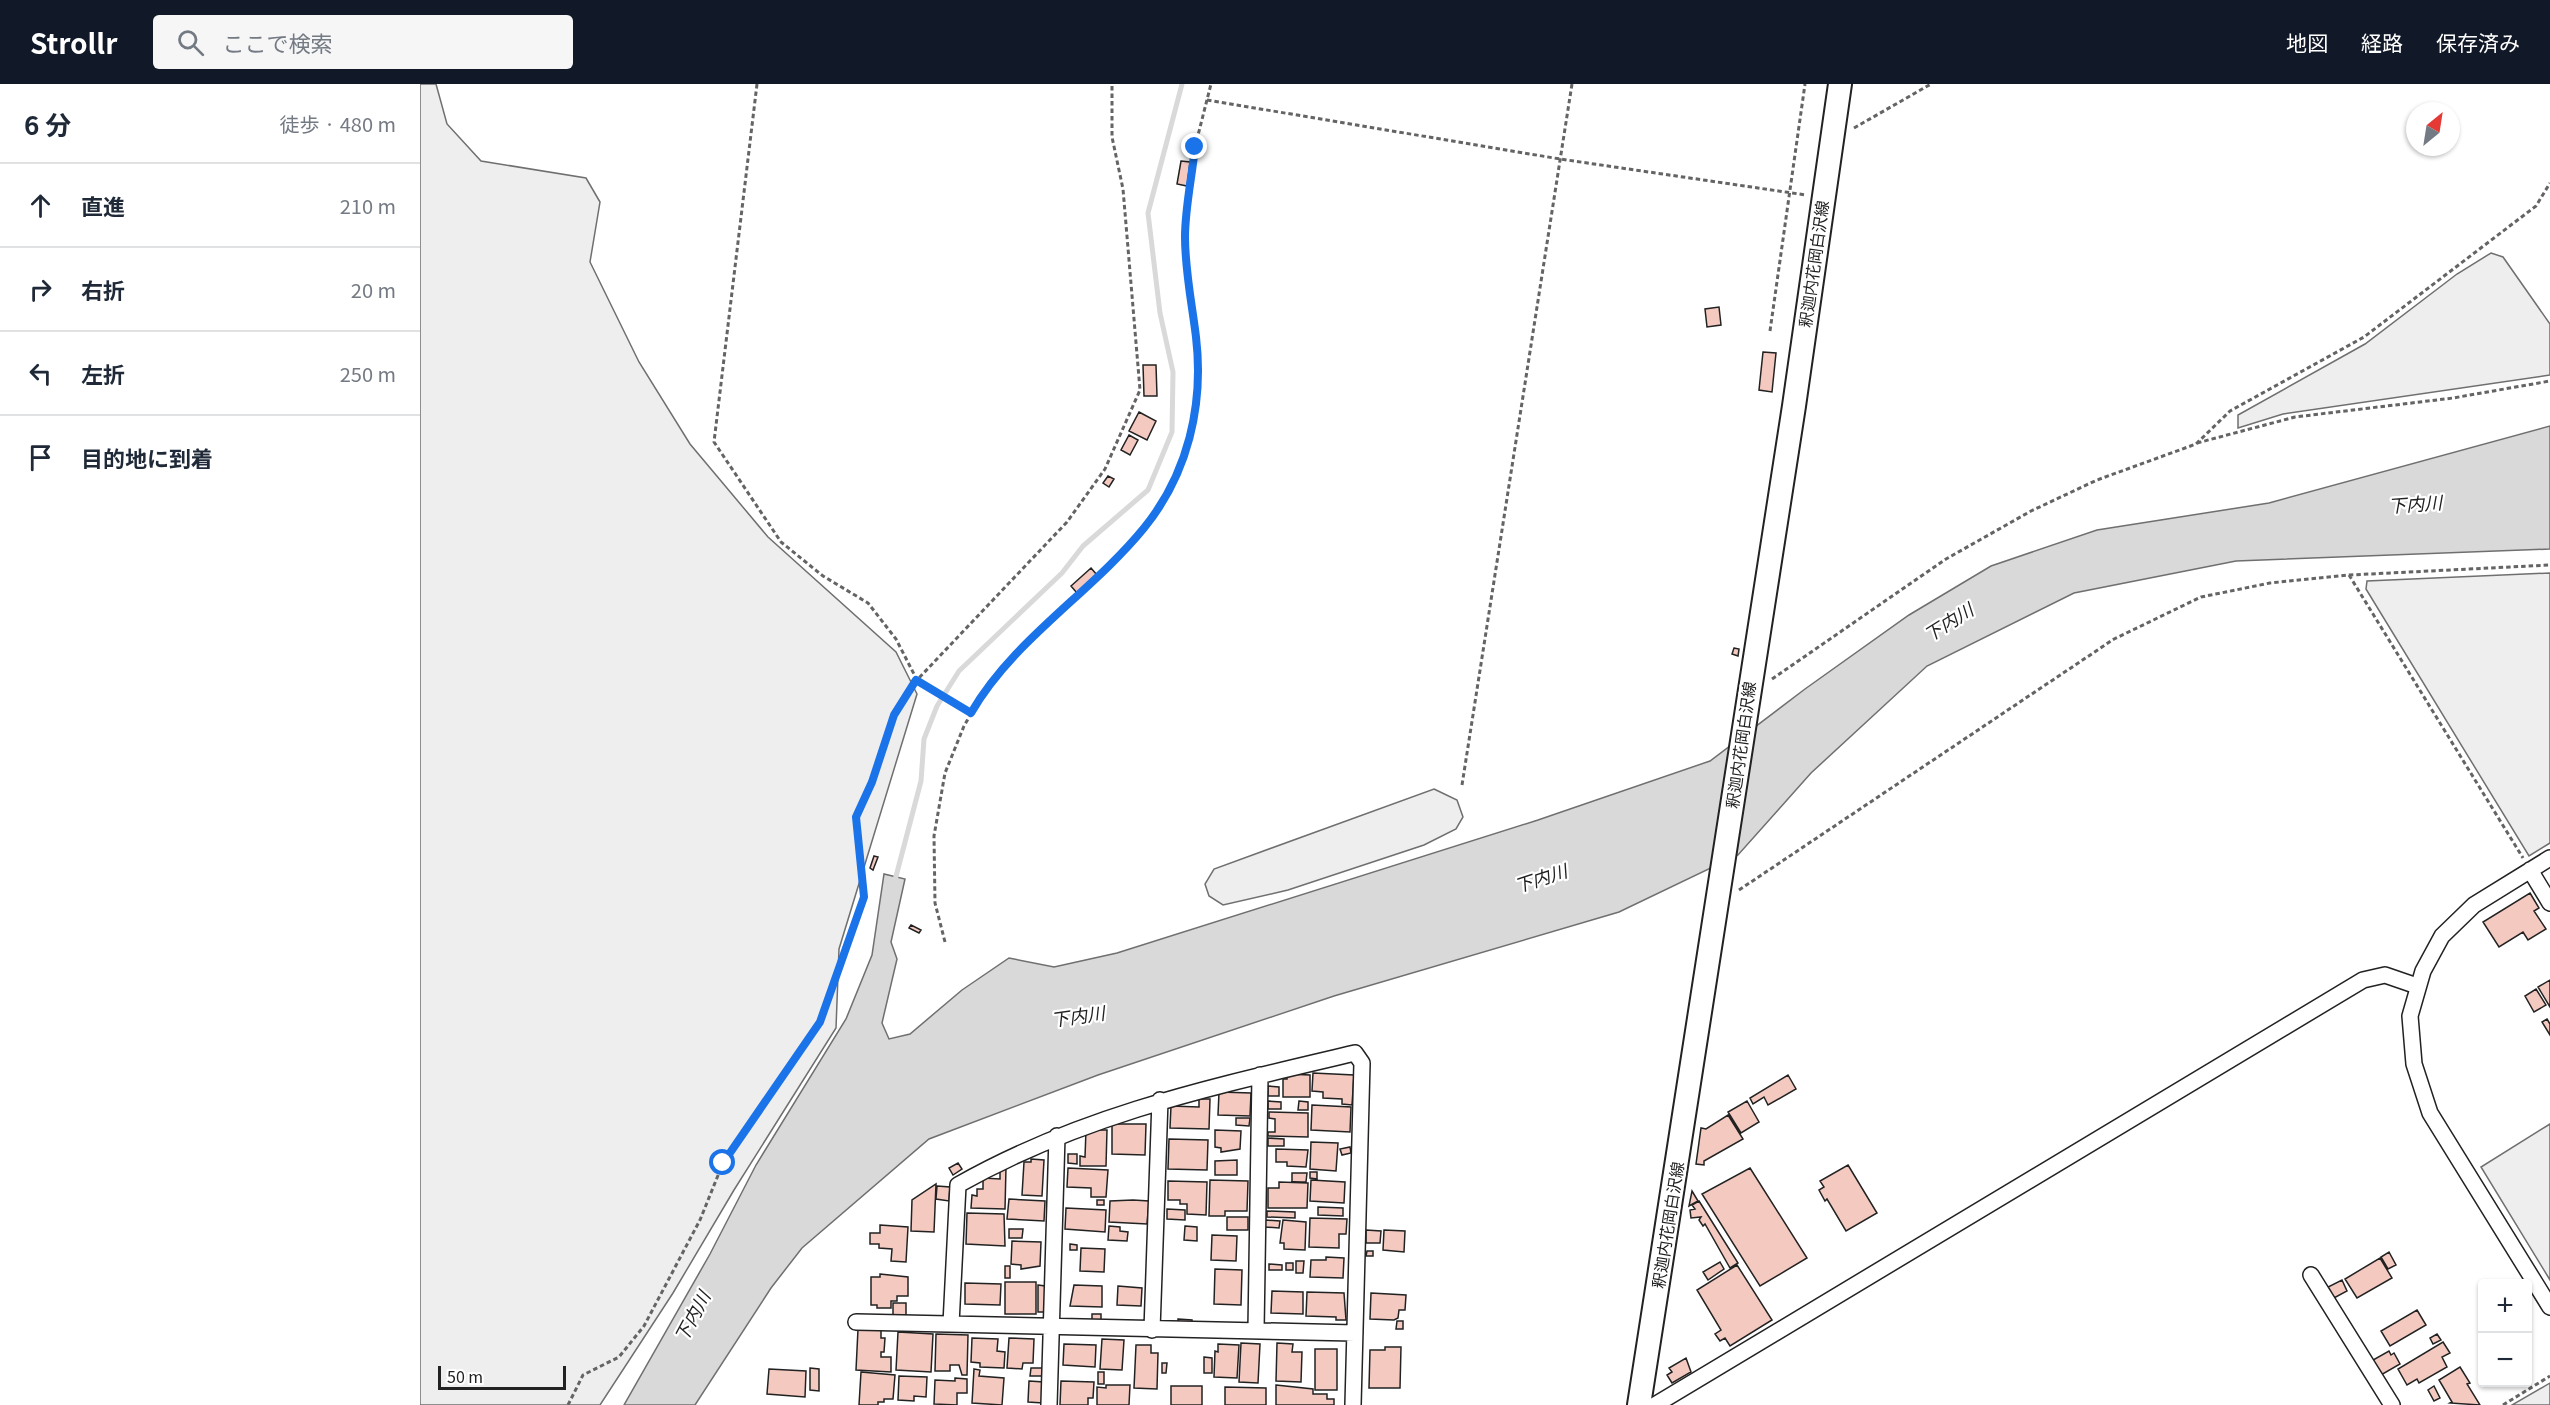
<!DOCTYPE html>
<html lang="ja">
<head>
<meta charset="utf-8">
<style>
	body { margin:0; font-family:Georgia,"Noto Sans JP",serif; background:#f6f6f7; color:#1f2937 }
	.controls { position:absolute; right:18px; bottom:18px; display:grid; overflow:hidden; border-radius:6px; box-shadow:0 2px 4px #0004 }
	.controls button { width:54px; height:54px; display:grid; place-items:center; padding:0; border:0; border-bottom:2px solid #e0e1e3; background:#fff; color:#1f2937; font:30px sans-serif }
	.compass { position:absolute; left:1986px; top:18px; width:54px; height:54px; border-radius:50%; background:#fff; box-shadow:0 2px 4px #0004; rotate:30deg }
	.scale { position:absolute; left:18px; bottom:15px; width:128px; box-sizing:border-box; padding-left:6px; border:3px solid #222; border-top:0; font-size:16px; line-height:21px; white-space:nowrap; color:#222; -webkit-text-stroke:4px #fff; paint-order:stroke }
	.stop { position:absolute; width:18px; height:18px; margin:-14px; border:4px solid #1a73e8; border-radius:50%; background:#fff }
	.stop.end { background:#1a73e8; border-color:#fff; box-shadow:0 2px 6px #0008 }
	.list { margin:0; padding:0; list-style:none }
	h2 { display:flex; justify-content:space-between; align-items:center; height:78px; margin:0; padding:0 24px; font-size:26px }
	h2 small { font-size:20px; font-weight:400; color:#747a83 }
	.list li { display:grid; grid-template-columns:39px 1fr auto; gap:18px; align-items:center; box-sizing:border-box; height:84px; padding:0 24px; border-top:2px solid #e0e1e3 }
	.list b { display:block; font-size:22px; white-space:nowrap }
	.list em { font-size:20px; font-style:normal; color:#747a83 }
	.icon { flex:none; width:33px; height:33px; fill:none; stroke:currentColor; stroke-width:2; stroke-linecap:round; stroke-linejoin:round }
	.map { position:relative; flex:none; width:2130px; height:1321px; overflow:hidden }
	header { display:flex; align-items:center; gap:36px; box-sizing:border-box; height:84px; padding:0 30px; background:#111827; color:#fff }
	header strong { font-size:28px }
	nav { display:flex; gap:33px; margin-inline-start:auto; font-size:21px }
	.search { width:420px; height:54px; background:#f6f6f7; display:flex; align-items:center; gap:15px; box-sizing:border-box; padding:0 21px; border-radius:6px; color:#747a83; font-size:22px }
	main { display:flex }
	aside { flex:1; background:#fff }
	.map>svg:first-child { display:block }
	.green { fill:#eee; stroke:#6f6f6f; stroke-width:1.5 }
	.water { fill:#d9d9d9; stroke:#6f6f6f; stroke-width:1.5 }
	.lines { fill:none; stroke-linecap:round; stroke-linejoin:round }
	.stream { stroke:#d9d9d9; stroke-width:5 }
	.building { fill:#f3c9c0; stroke:#222; stroke-width:1.5 }
	.street-casing { stroke:#222; stroke-width:18 }
	.secondary-casing { stroke:#222; stroke-width:26 }
	.path { stroke:#646464; stroke-width:3; stroke-dasharray:4.5 3; stroke-linecap:butt }
	.street { stroke:#fff; stroke-width:15 }
	.secondary { stroke:#fff; stroke-width:22 }
	.route { stroke:#1a73e8; stroke-width:8 }
	.labels { text-anchor:middle; stroke-width:4.5; stroke-linejoin:round; paint-order:stroke }
	.street-label { font-size:16px; fill:#222; stroke:#fff }
	.water-label { font-size:18px; font-style:italic; fill:#222; stroke:#fff }
</style>
</head>
<body>
<header>
<strong>Strollr</strong>
<div class="search"><svg class="icon" aria-label="search" viewBox="0 0 24 24"><circle cx="10" cy="10" r="6"/><path d="M15 15l6 6"/></svg>ここで検索</div>
<nav><a>地図</a><a>経路</a><a>保存済み</a></nav>
</header>
<main>
<aside>
<h2>6 分<small>徒歩 · 480 m</small></h2>
<ul class="list">
<li><svg class="icon" aria-label="ahead" viewBox="0 0 24 24"><path d="M12 20V5M6 11l6-6 6 6"/></svg><div><b>直進</b></div><em>210 m</em></li>
<li><svg class="icon" aria-label="right" viewBox="0 0 24 24"><path d="M7 20v-9h11M14 6l5 5-5 5"/></svg><div><b>右折</b></div><em>20 m</em></li>
<li><svg class="icon" aria-label="left" viewBox="0 0 24 24"><path d="M17 20v-9H6M10 6l-5 5 5 5"/></svg><div><b>左折</b></div><em>250 m</em></li>
<li><svg class="icon" aria-label="arrive" viewBox="0 0 24 24"><path d="M6 21V4h12l-3 4 3 4H6"/></svg><div><b>目的地に到着</b></div></li>
</ul>
</aside>
<div class="map">
<svg width="2130" height="1321" viewBox="0 0 2130 1321">
	<rect width="100%" height="100%" fill="#fff"/>
	<!-- green -->
	<path class="green" d="M0,0H16L27,40L61,77L166,94L180,118L170,178L219,278L270,360L348,453L476,568L497,610L419,865L416,944L314,1106L253,1209L180,1321H0Z
		M2071,169L2083,173L2130,240V291L1863,330L1818,344V331L1945,260L2037,190Z
		M2130,489V759L2109,772L1946,505L1947,497Z
		M1014,705L1037,716L1043,733L1036,745L1004,761L868,806L803,821L789,812L785,800L794,785Z
		M2130,1040V1196L2061,1083Z
		M2130,1299V1321H2092Z"/>
	<!-- water -->
	<path class="water" d="M2130,342V465L1816,477L1654,509L1507,582L1391,689L1318,771L1199,828L914,912L678,991L509,1055L382,1164L351,1204L275,1321H204L290,1170L336,1081L426,935L452,871L464,790L485,795L471,858L477,875L462,939L469,955L490,950L542,906L589,874L634,883L697,869L1118,736L1290,677L1385,605L1489,531L1571,482L1677,446L1849,419Z"/>
	<g class="lines">
		<!-- stream -->
		<path class="stream" d="M474,800L501,697L504,655L517,622L539,587L642,489L663,462L728,406L752,348L753,288L740,229L728,129L762,0"/>
	</g>
	<!-- building -->
	<path class="building" d="M761,77L770,78L767,102L757,100Z
		M1299,223L1301,241L1287,243L1285,225Z
		M1343,268L1356,269L1352,308L1339,306Z
		M723,281H736L737,312H724Z
		M719,328L736,337L727,356L709,347Z
		M709,351L718,356L710,371L701,366Z
		M688,392L694,395L689,403L683,399Z
		M671,484L677,491L657,509L651,502Z
		M1314,564L1319,565L1318,572L1312,570Z
		M454,772L458,773L453,786L450,784Z
		M2110,809L2119,824L2114,827L2126,845L2108,856L2103,848L2079,863L2063,838Z
		M491,841L501,846L499,849L489,844Z
		M2130,896V923L2118,903Z
		M2116,905L2126,921L2114,928L2105,912Z
		M2127,935L2130,940V951L2122,938Z
		M893,989L934,991L932,1021L922,1020V1015L903,1014V1008L892,1007Z
		M867,990L890,991V1013H863V995H867Z
		M1368,991L1376,1005L1348,1021L1344,1013L1333,1020L1330,1014Z
		M848,1002L859,1003V1012H848Z
		M799,1008L831,1009L830,1032L798,1031Z
		M779,1015H790L789,1045L750,1044L751,1022L779,1023Z
		M848,1017L861,1018V1025H848Z
		M879,1017L888,1018V1026H878Z
		M1327,1017L1339,1038L1321,1049L1308,1028Z
		M892,1021L931,1023L930,1048L891,1046Z
		M849,1028L888,1029V1053L848,1052V1048H855V1035L849,1034Z
		M1308,1031L1323,1055L1284,1077V1081L1276,1080L1281,1044L1286,1045Z
		M816,1034H830L829,1042L816,1041Z
		M692,1040H726L725,1071L692,1070Z
		M666,1046H687L686,1082H660V1072L665,1073Z
		M795,1046L821,1047L820,1065L801,1068V1064L795,1063Z
		M848,1054L864,1055V1062H848Z
		M749,1055L788,1056L787,1086L748,1085Z
		M891,1058L918,1059L916,1087L890,1085Z
		M930,1063L931,1069L922,1071L920,1065Z
		M856,1065L888,1066L886,1083L867,1082V1078H856Z
		M648,1070H657V1080L648,1079Z
		M611,1075L624,1076L622,1112L602,1111L604,1078H611Z
		M817,1076V1091H795V1077Z
		M538,1079L542,1085L533,1091L529,1084Z
		M1428,1081L1457,1129L1426,1147L1407,1115L1405,1117L1399,1106L1404,1103L1400,1097Z
		M586,1083L585,1125L551,1124L552,1111L557,1112V1105H563V1094L580,1095V1087Z
		M648,1084L688,1086L686,1113H671V1104L647,1103Z
		M1330,1084L1387,1174L1340,1202L1282,1110Z
		M890,1088H897V1095L890,1094Z
		M872,1089H887L886,1098H872Z
		M790,1096L828,1097L827,1127H805V1132H789Z
		M891,1096L925,1098L924,1119L890,1117Z
		M748,1097L787,1098L786,1131L767,1130V1120H760V1116H748Z
		M859,1098L888,1099L887,1124H848V1104H859Z
		M516,1100L514,1148L491,1147L492,1116Z
		M517,1102L530,1103L529,1117L516,1115Z
		M1272,1107L1278,1117L1269,1122Z
		M589,1115L625,1117L624,1137L587,1135Z
		M677,1116H684V1121H677Z
		M713,1116L729,1117L727,1140L689,1138L690,1117Z
		M1279,1117L1318,1179L1310,1184L1285,1140L1283,1142L1279,1136L1281,1133L1271,1134L1270,1126L1275,1125L1272,1121Z
		M898,1123L923,1124V1132L898,1131Z
		M646,1124L686,1126L685,1148L645,1145Z
		M747,1125L765,1126V1136L747,1135Z
		M847,1127L875,1128V1134L847,1133Z
		M547,1129L584,1130L585,1162L546,1160Z
		M807,1133H828V1146H807Z
		M890,1134L927,1135L926,1150H919V1164L889,1163Z
		M845,1136L860,1137L859,1144L845,1143Z
		M863,1136L886,1138L885,1166L864,1165V1159H860Z
		M460,1141L488,1143L486,1178L471,1177L472,1165L459,1164V1160H450V1149H460Z
		M689,1142L700,1143V1147L708,1148L707,1157L688,1156Z
		M765,1142L777,1143V1157L764,1156Z
		M589,1145H603L602,1154H589Z
		M946,1146L961,1147L960,1159H946Z
		M964,1146L985,1147L984,1168L963,1166Z
		M792,1151L817,1152L816,1177L791,1176Z
		M592,1157L621,1158L620,1182L601,1185V1181L591,1180Z
		M650,1160L657,1161V1166H650Z
		M661,1164L685,1165L684,1188L660,1187Z
		M947,1167H953V1172H946Z
		M1969,1168L1976,1181L1968,1185L1961,1173Z
		M906,1173L924,1174L923,1194L890,1193L891,1176H906Z
		M1960,1174L1972,1194L1937,1214L1925,1195Z
		M876,1177H884L883,1189H876Z
		M1300,1178L1304,1185L1288,1196L1283,1188Z
		M866,1179H873V1186H866Z
		M849,1180L862,1181V1186H849Z
		M1317,1181L1352,1236L1310,1262L1305,1254L1300,1257L1295,1250L1301,1246L1277,1206Z
		M585,1182H590V1194H585Z
		M795,1185L822,1186L821,1221L794,1220Z
		M460,1190L488,1193V1212H477V1217H471V1224H457V1221H451V1193H460Z
		M1922,1196L1927,1207L1914,1214L1908,1203Z
		M585,1198H616V1230H585Z
		M545,1199L581,1200L580,1221L545,1220Z
		M618,1201L625,1202V1228H618Z
		M654,1201L682,1202V1223L650,1222Z
		M698,1202L722,1204L721,1222L697,1221Z
		M852,1207L883,1208V1230L851,1229Z
		M887,1208L924,1209L926,1236H916V1233L886,1232Z
		M951,1209L986,1211L985,1226H979L978,1234L974,1236L950,1235Z
		M473,1219H486V1231H473Z
		M1997,1226L2006,1241L1970,1262L1961,1247Z
		M672,1230H681V1238H672Z
		M758,1235L772,1236V1240L758,1239Z
		M977,1237H983V1245H976Z
		M438,1245L461,1246V1254H465L464,1268H461V1273H471V1288L436,1286Z
		M478,1248L513,1250L511,1288L476,1286Z
		M516,1250L548,1251L547,1291H542L539,1281H530V1287H515Z
		M2017,1250L2021,1256L2013,1260L2010,1254Z
		M552,1254L578,1255L577,1267L585,1268L584,1284L560,1283V1279L551,1278Z
		M589,1254L614,1255L613,1279H603L602,1285L587,1284Z
		M682,1255L704,1256L702,1286L680,1285Z
		M2023,1258L2030,1269L2022,1273L2027,1283L1999,1299L1997,1295L1987,1301L1978,1285Z
		M821,1259L840,1260L838,1299L819,1298Z
		M857,1259L873,1260L872,1268H882L881,1298L856,1297Z
		M644,1260L676,1261L675,1283L643,1281Z
		M798,1260L819,1261L817,1294L794,1293L795,1267L798,1268Z
		M716,1261H731V1269H738L737,1305L714,1304Z
		M965,1263H981L980,1304H949L950,1266H965Z
		M895,1265H917V1306H895Z
		M1969,1267L1971,1271L1974,1269L1980,1280L1961,1291L1953,1276Z
		M784,1273L792,1274V1289H784Z
		M1266,1274L1271,1288L1252,1299L1247,1291L1252,1288L1249,1284Z
		M742,1279H747L746,1289H742Z
		M2040,1283L2050,1299L2047,1300L2060,1321L2030,1319L2032,1318L2019,1296Z
		M390,1284L399,1285V1307L390,1306Z
		M611,1284H623V1292H610Z
		M349,1285L386,1287L385,1313L347,1310Z
		M554,1285L560,1286L559,1292L584,1294L582,1321L552,1319Z
		M441,1288L475,1291L473,1315H464V1318H458V1321H439Z
		M678,1288H684V1300H678Z
		M479,1292L507,1293L506,1313L494,1312V1317L478,1316Z
		M535,1294L547,1295V1309H537V1321L514,1320L515,1296L535,1297Z
		M609,1297L624,1298L623,1319L608,1318Z
		M641,1297L674,1298L673,1314H668V1321H640Z
		M686,1301H710L709,1321H677V1303L686,1304Z
		M856,1301L893,1305V1310H907V1315H914V1321H856Z
		M751,1302H782V1321H751Z
		M2014,1302L2020,1314L2014,1317L2008,1306Z
		M805,1303L846,1304V1321H805Z"/>
	<g class="lines">
		<defs>
			<path id="street" d="M2130,774L2054,821L2022,852L2003,887L1990,932L1994,980L2010,1029L2130,1223
				M2110,786L2130,819
				M1891,1191L1972,1321
				M436,1238L935,1249
				M531,1240L538,1101C663,1030 796,1002 935,969L942,979L933,1321
				M732,1246L740,1016
				M836,1246L840,991
				M629,1321L637,1052
				M1235,1321L1943,896L1965,891L1997,902"/>
			<path id="secondary" d="M1219,1321L1374,322L1420,0"/>
		</defs>
		<!-- street casing -->
		<use href="#street" class="street-casing"/>
		<!-- secondary casing -->
		<use href="#secondary" class="secondary-casing"/>
		<!-- path -->
		<path class="path" d="M337,0L294,358L361,458L403,492L448,519L476,555L497,596L647,438L685,385L720,306L703,105L692,53V0
			M787,16L1140,75L1386,111
			M1434,44L1511,0
			M1350,247L1385,0
			M1777,359L1875,333L2033,314L2130,297
			M1929,491L2103,774
			M1352,595L1526,475L1611,427L1677,396L1776,360L1810,327L1944,253L2116,122L2130,99
			M1042,701L1152,0
			M1319,806L1694,555L1781,513L1850,499L1929,491L2130,481
			M525,858L515,819L514,752L525,689L544,642L561,612L588,579L686,487L726,443L764,378L772,348L779,296L765,152L775,63L791,0
			M148,1321L163,1291L199,1273L224,1242L280,1136L303,1079L400,938L444,813L436,733L452,698L474,631L497,596L550,629
			M2083,1321L2130,1292"/>
		<!-- street -->
		<use href="#street" class="street"/>
		<!-- secondary -->
		<use href="#secondary" class="secondary"/>
	</g>
	<g class="lines">
		<!-- route -->
		<path class="route" d="M303,1079L400,938L444,813L436,733L452,698L474,631L496,596L551,629C593,556 671,509 724,444C768,390 784,321 776,253C772,220 765,187 765,153C765,124 772,93 775,63"/>
	</g>
	<g class="labels">
		<!-- street labels -->
		<g class="street-label">
			<text transform="translate(1394 180) rotate(-82)" y="6">釈迦内花岡白沢線</text>
			<text transform="translate(1321 661) rotate(-82)" y="6">釈迦内花岡白沢線</text>
			<text transform="translate(1248 1141) rotate(-81)" y="6">釈迦内花岡白沢線</text>
		</g>
		<!-- water labels -->
		<g class="water-label">
			<text transform="translate(1995 421) rotate(-4)" y="6">下内川</text>
			<text transform="translate(1529 539) rotate(-32)" y="6">下内川</text>
			<text transform="translate(1121 795) rotate(-18)" y="6">下内川</text>
			<text transform="translate(658 933) rotate(-8)" y="6">下内川</text>
			<text transform="translate(273 1233) rotate(-62)" y="6">下内川</text>
		</g>
	</g>
</svg>
<div class="controls">
<button>+</button>
<button>−</button>
</div>
<svg class="compass" viewBox="-18 -18 36 36"><path d="M0-13l5 13h-10z" fill="#e53935"/><path d="M0 13l5-13h-10z" fill="#747a83"/></svg>
<div class="scale">50 m</div>
<div class="stop" style="left:303px;top:1079px"></div>
<div class="stop end" style="left:775px;top:63px"></div>
</div>
</main>
</body>
</html>
